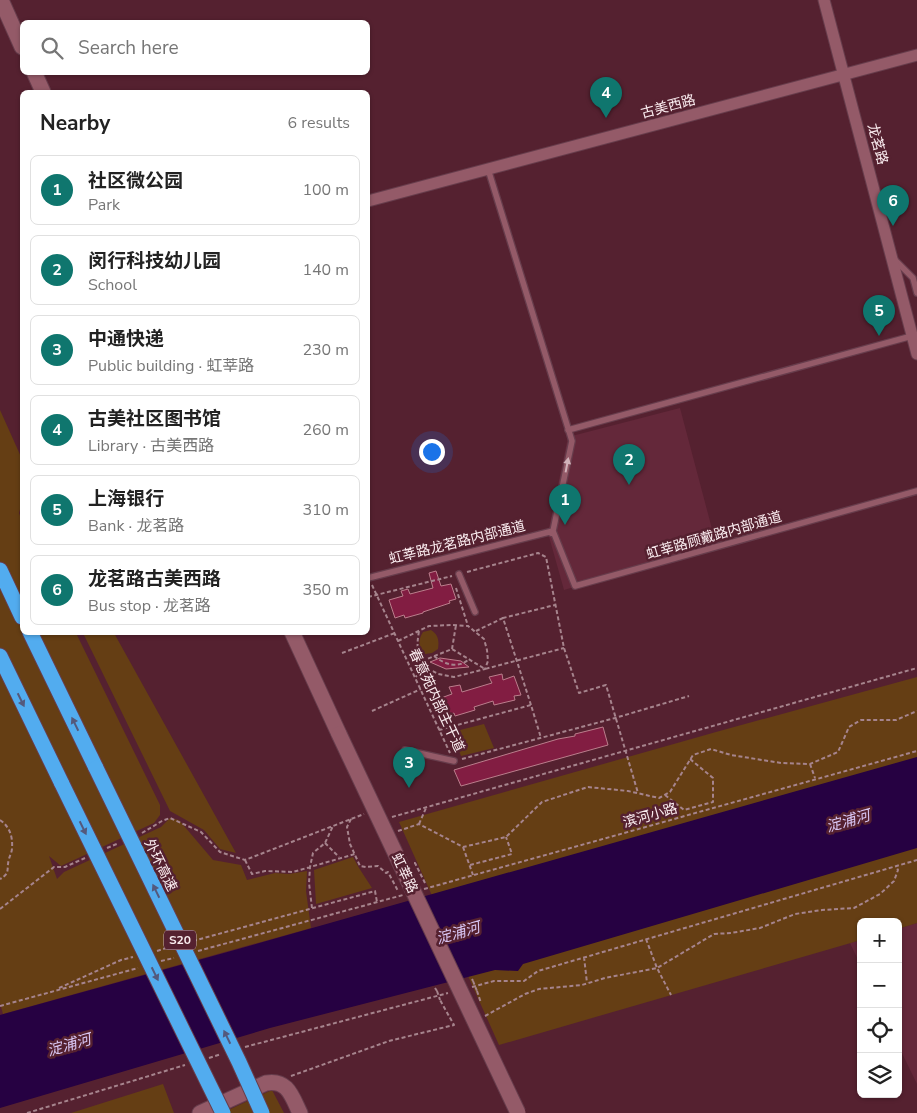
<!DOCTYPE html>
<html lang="en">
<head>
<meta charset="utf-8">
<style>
	body { margin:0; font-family:"Nunito Sans","Noto Sans SC",sans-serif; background:#f6f6f6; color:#222 }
	.controls { position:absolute; right:15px; bottom:15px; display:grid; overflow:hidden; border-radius:8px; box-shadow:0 1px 4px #0004 }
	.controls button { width:45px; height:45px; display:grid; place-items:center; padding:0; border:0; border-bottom:1px solid #e0e0e0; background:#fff; color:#222; font:25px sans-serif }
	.you { position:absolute; left:431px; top:451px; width:18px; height:18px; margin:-12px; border:4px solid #fff; border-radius:50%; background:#1a73e8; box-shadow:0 0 0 8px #1a73e833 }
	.badge { display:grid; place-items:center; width:32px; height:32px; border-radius:50%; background:#0f766e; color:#fff; font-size:16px; font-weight:700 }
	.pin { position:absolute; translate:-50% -41px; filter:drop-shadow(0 1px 2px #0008) }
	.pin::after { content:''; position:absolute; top:26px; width:18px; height:15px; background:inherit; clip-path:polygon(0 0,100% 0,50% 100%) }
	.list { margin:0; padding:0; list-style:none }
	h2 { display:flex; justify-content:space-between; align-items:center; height:65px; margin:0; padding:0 20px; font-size:21px }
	h2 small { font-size:16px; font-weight:400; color:#767676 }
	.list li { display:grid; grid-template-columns:32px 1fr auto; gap:15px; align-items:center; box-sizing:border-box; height:70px; margin:0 10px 10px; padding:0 10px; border:1px solid #e0e0e0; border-radius:8px }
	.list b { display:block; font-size:19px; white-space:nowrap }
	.list p { margin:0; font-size:16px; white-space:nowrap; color:#767676 }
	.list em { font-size:16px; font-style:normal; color:#767676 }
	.icon { flex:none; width:28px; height:28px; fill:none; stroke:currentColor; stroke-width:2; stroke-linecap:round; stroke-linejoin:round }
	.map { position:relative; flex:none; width:917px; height:1113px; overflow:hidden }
	.search { position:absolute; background:#fff; box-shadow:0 1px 4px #0004; left:20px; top:20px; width:350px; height:55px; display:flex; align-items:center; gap:12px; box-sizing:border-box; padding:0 18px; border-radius:8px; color:#767676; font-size:19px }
	.panel { position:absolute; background:#fff; box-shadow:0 1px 4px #0004; left:20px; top:90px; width:350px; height:545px; border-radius:8px }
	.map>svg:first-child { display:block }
	.built { fill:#64283a }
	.green { fill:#653e14 }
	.water { fill:#260142 }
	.building { fill:#821d42; stroke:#bb7e8c }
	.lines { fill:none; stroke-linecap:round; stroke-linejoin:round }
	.lane-casing { stroke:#673d4c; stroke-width:8 }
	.street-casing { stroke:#673d4c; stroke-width:13 }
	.secondary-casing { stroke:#673d4c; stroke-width:17 }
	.highway-casing { stroke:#673d4c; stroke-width:17 }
	.path { stroke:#a6848d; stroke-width:2; stroke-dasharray:4 2.5; stroke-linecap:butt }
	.lane { stroke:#945a68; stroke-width:5.5 }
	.street { stroke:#945a68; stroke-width:11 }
	.secondary { stroke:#945a68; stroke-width:15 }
	.highway { stroke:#52acef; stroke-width:15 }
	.secondary-bridge-casing { stroke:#673d4c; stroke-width:17; stroke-linecap:butt }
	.highway-bridge-casing { stroke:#673d4c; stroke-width:17; stroke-linecap:butt }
	.path-bridge { stroke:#a6848d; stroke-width:2; stroke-dasharray:4 2.5; stroke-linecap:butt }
	.secondary-bridge { stroke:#945a68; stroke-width:15 }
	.highway-bridge { stroke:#52acef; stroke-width:15 }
	.oneway { fill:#d2b2ba }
	.oneway2 { fill:#54597c }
	.labels { text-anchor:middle; stroke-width:5; stroke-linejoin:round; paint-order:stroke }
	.shield { fill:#552130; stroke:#c9b0b6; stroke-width:1 }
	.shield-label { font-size:12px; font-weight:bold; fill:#fbedf0 }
	.street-label { font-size:14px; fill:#fbedf0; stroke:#552130 }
	.water-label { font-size:15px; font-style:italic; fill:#d8c5f3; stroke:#552130 }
</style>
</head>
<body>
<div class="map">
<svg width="917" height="1113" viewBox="0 0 917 1113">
	<rect width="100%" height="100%" fill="#552130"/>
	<!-- built -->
	<path class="built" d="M680,408L716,544L564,590L548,533L568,437Z
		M917,923V1084L898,1045V929Z
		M861,940V966L850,943Z"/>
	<!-- green -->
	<path class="green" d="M0,410L22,459V502L19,513L22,521V632L76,633L160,805V815L154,823L61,866L49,856L57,879L64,872L161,827L170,818L179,820L213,860L241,865L247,880L275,873L289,874L307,871L306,891L311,928L3,1014L0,1003Z
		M431,630C439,635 439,642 438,649L432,653L425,654C418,647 418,640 423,632Z
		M83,633H114L236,853L220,849L204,830L170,811Z
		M917,677V923L898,929V922H861V940L499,1045L399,822L716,732Z
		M484,724L494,748L461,756L452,732Z
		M353,857L359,868L372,888L316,904L314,870Z
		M163,1084L174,1113H71Z
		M272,1090L284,1113H222Z"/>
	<!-- water -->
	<path class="water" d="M917,757V848L523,964L518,971L495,970L270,1028L0,1108V1015L231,951Z"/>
	<!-- building -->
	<path class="building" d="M436,571L441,586L451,584L456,599L449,601L450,603L423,612V613L405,618L404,615L395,618L389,600L403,596L401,591L408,589L410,594L433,588L429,573Z
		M440,658L461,661L469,667L446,669L430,662Z
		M502,674L503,680L514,676L521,695L514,696L515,700L494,705L493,701L474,707L475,710L455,716L454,713L447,716L441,698L452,694L449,687L460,685L462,692L492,683L489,677Z
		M603,727L608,745L461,786L454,770L558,739L575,736V734Z"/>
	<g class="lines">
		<defs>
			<path id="lane" d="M894,259L913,278L917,293
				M568,430L912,336
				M551,533L553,531L575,586L917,491
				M459,574L475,612
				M368,578L553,531L572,441L488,169
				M405,750L454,761"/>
			<path id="street" d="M824,0L917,354
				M368,201L917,55"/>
			<path id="secondary" d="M1,0L22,47
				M34,72L43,92
				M292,632L339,734
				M200,1113L266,1083C288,1079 292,1097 300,1113"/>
			<path id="highway" d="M0,570L22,617
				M30,632L96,768
				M0,656L62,784"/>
		</defs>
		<!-- lane casing -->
		<use href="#lane" class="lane-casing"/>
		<!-- street casing -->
		<use href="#street" class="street-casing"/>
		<!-- secondary casing -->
		<use href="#secondary" class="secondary-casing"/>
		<!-- highway casing -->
		<use href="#highway" class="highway-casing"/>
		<!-- path -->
		<path class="path" d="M467,572L538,553L546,557L564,648L579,693L606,685L638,793
			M372,585L450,753
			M456,588L468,626
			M368,597L452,576
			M419,631C416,648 417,656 429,669
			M476,631L503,618
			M398,641L429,626L452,625L468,626L484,639L487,650L488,661L485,669L454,677L438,674L429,669L415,677
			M452,649L456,625
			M342,653L395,633
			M434,656C444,664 457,669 468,660
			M422,661L452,649L485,669L564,648
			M531,705L503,618L555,605
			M372,711L421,689
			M439,730L531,705L541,738
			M462,759L615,718L689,696
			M810,764L815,778
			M665,795L684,810L713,802V778L690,759
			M392,817L917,668
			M351,819L347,827L350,844L360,866L366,867L378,866L386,873L388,872L398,891
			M0,820C9,826 13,836 12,848C12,852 10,855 9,859C6,869 11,873 0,879
			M419,824L426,808
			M398,831L419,824L463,847L506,837L542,802L588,787L628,791L659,798L670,792L693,755L711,749L731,755L781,763L810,764L838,752L849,727L861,720H896L917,711
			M142,833L162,821L170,818L201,832L220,852L245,860L364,814
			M325,843L339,857
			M463,847L473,875
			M107,848L119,843
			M245,860L252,874L265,871L293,872L355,854
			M414,863H415L425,883
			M470,865L512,854L506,837
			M424,889L917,751
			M312,908L309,883L310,867L313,853L325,843L333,826
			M0,909L54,867H65L85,858
			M646,939L657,968L671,995
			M193,941L375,891L377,902
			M157,951L169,947
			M198,951L403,895
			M584,957L587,983
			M161,961L174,958
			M472,979L473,981
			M472,987L494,981H524L538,971L917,860
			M59,988L121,960L133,957
			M435,988L437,991
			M477,991L481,1003
			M0,1006L138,968
			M485,1016L525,994L539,989L582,985L605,978L657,968L714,934L731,933L760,928L795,914L822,910L854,908L880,894L894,881L898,870L896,866
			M245,1047L448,993
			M209,1058L221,1054
			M291,1076L389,1041L454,1025L440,1000
			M27,1113L185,1065"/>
		<!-- lane -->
		<use href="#lane" class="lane"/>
		<!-- street -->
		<use href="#street" class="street"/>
		<!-- secondary -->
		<use href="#secondary" class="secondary"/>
		<!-- highway -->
		<use href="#highway" class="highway"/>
		<defs>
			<path id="secondary-bridge" d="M339,734L518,1113"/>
			<path id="highway-bridge" d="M96,768L239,1062L262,1113
				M62,784L223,1113"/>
		</defs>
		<!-- secondary-bridge casing -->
		<use href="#secondary-bridge" class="secondary-bridge-casing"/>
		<!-- highway-bridge casing -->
		<use href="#highway-bridge" class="highway-bridge-casing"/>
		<!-- path-bridge -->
		<path class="path-bridge" d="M473,981L477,991
			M437,991L440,1000"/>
		<!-- secondary-bridge -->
		<use href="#secondary-bridge" class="secondary-bridge"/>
		<!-- highway-bridge -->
		<use href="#highway-bridge" class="highway-bridge"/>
	</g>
	<!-- one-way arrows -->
	<defs><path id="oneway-solid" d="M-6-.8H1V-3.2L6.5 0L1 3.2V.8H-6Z" transform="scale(1.25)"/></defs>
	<use class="oneway" href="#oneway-solid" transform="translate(567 465) rotate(-79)"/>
	<g class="oneway2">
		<use href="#oneway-solid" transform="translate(21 700) rotate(64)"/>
		<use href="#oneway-solid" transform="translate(75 724) rotate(-116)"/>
		<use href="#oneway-solid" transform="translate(83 828) rotate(64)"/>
		<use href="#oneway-solid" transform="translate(156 891) rotate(-116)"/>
		<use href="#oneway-solid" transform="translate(155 974) rotate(64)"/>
		<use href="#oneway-solid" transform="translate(227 1037) rotate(-116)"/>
	</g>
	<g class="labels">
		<!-- shield labels -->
		<rect class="shield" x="164" y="930.5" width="32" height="19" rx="4"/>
		<g class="shield-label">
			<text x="180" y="944">S20</text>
		</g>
		<!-- street labels -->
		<g class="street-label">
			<text transform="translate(668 106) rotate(-15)" y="5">古美西路</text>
			<text transform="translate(878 144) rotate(75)" y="5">龙茗路</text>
			<text transform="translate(714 535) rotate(-16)" y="5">虹莘路顾戴路内部通道</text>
			<text transform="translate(457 542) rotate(-14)" y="5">虹莘路龙茗路内部通道</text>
			<text transform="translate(437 700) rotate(65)" y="5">春意苑内部主干道</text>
			<text transform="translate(650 815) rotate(-16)" y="5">滨河小路</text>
			<text transform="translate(161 865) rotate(64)" y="5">外环高速</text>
			<text transform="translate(405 873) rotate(65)" y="5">虹莘路</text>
		</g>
		<!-- water labels -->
		<g class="water-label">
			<text transform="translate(848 821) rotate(-16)" y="5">淀浦河</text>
			<text transform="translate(458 933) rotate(-16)" y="5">淀浦河</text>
			<text transform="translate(69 1045) rotate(-16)" y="5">淀浦河</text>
		</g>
	</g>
</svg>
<div class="controls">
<button>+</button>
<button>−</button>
<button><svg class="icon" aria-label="locate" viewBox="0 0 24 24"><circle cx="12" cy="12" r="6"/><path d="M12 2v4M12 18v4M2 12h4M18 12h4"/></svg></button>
<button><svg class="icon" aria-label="layers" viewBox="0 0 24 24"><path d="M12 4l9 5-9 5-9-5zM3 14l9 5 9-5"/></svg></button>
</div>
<div class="you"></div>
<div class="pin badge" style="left:565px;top:525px">1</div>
<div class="pin badge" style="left:629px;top:485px">2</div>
<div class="pin badge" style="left:409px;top:788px">3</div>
<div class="pin badge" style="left:606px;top:118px">4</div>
<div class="pin badge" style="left:879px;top:336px">5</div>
<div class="pin badge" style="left:893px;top:226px">6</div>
<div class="search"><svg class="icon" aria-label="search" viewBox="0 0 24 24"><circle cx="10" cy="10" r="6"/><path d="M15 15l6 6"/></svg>Search here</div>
<section class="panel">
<h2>Nearby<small>6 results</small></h2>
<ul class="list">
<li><span class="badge">1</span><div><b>社区微公园</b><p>Park</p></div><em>100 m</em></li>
<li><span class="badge">2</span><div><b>闵行科技幼儿园</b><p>School</p></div><em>140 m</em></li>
<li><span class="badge">3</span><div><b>中通快递</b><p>Public building · 虹莘路</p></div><em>230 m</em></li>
<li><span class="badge">4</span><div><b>古美社区图书馆</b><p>Library · 古美西路</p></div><em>260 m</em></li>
<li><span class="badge">5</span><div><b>上海银行</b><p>Bank · 龙茗路</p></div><em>310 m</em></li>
<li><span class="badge">6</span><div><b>龙茗路古美西路</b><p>Bus stop · 龙茗路</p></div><em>350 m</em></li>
</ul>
</section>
</div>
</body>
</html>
